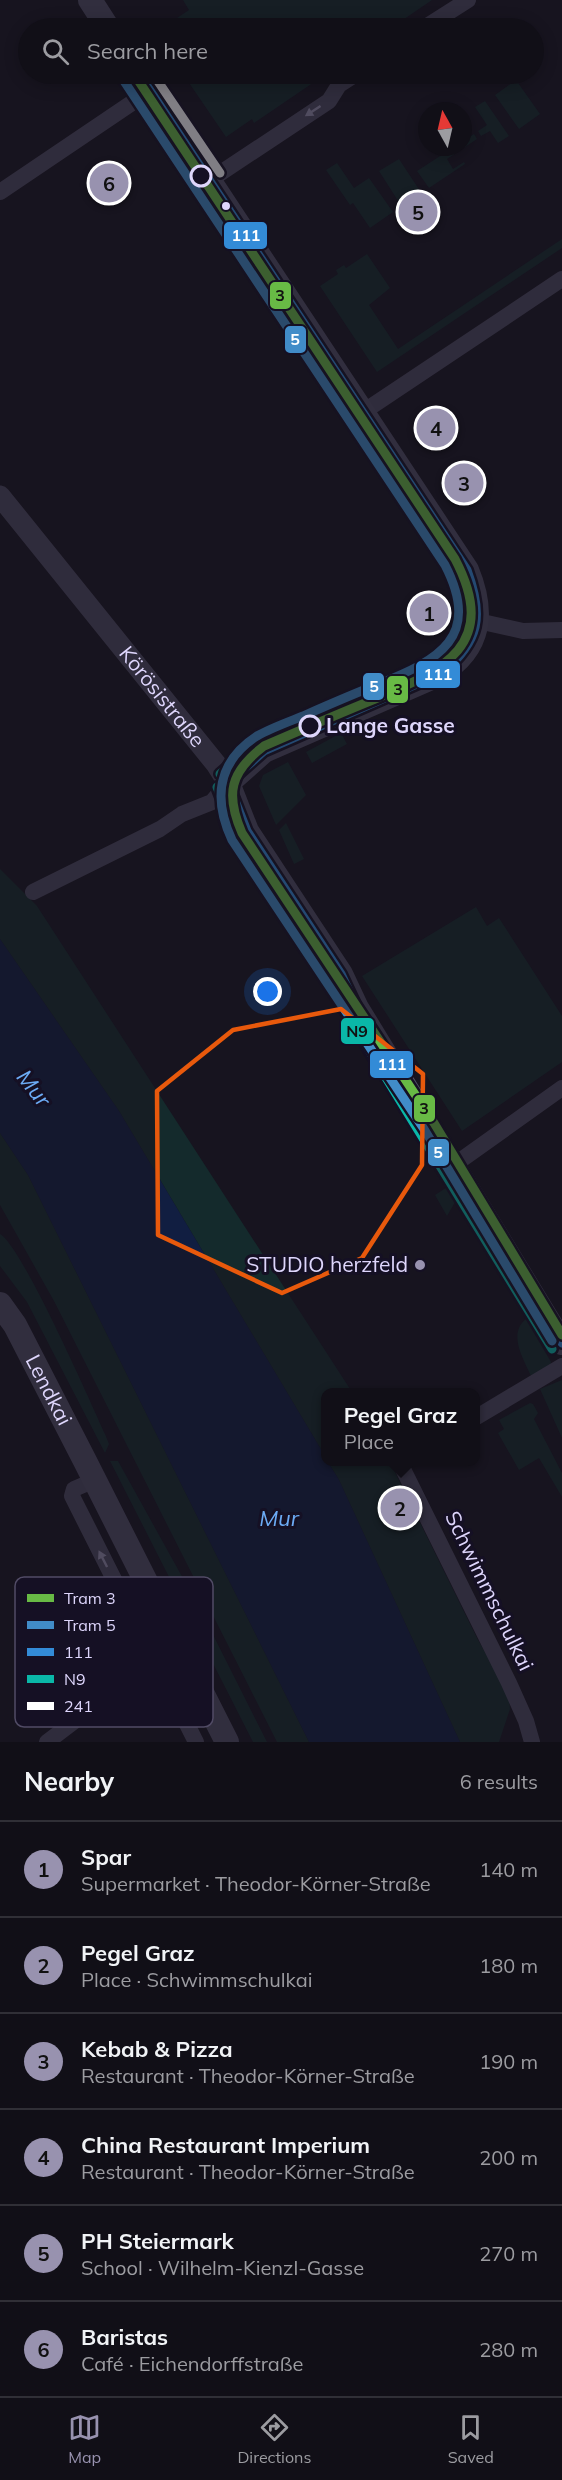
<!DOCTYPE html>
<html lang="en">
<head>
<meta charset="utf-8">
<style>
	body { margin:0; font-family:Mulish,sans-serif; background:#1a1820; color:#f1f3f6 }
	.compass { position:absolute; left:418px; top:102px; width:54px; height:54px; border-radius:50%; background:#110f17; box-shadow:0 3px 15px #0003; rotate:352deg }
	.you { position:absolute; left:268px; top:992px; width:21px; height:21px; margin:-15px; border:4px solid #fff; border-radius:50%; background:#1a73e8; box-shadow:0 0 0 9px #1a73e833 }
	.badge { display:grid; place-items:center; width:39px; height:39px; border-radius:50%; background:#9892af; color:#111; font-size:20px; font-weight:700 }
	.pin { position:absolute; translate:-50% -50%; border:3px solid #fff; box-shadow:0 2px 6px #0006 }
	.popup { position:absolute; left:321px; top:1388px; width:159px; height:78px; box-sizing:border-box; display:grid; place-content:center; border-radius:12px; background:#110f17; filter:drop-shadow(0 2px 4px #0005); font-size:20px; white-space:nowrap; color:#9c9ca1 }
	.popup b { font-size:22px; color:#f1f3f6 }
	.popup::after { content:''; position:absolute; left:50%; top:100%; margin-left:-12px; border:12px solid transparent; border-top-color:#110f17 }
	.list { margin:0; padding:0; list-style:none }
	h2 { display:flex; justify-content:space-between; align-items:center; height:78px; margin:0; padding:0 24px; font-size:26px }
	h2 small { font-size:20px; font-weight:400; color:#9c9ca1 }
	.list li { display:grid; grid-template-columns:39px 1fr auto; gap:18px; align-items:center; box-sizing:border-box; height:96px; padding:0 24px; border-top:2px solid #302f36 }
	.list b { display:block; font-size:22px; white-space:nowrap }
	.list p { margin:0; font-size:20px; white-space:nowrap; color:#9c9ca1 }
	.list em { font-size:20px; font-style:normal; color:#9c9ca1 }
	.icon { flex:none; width:33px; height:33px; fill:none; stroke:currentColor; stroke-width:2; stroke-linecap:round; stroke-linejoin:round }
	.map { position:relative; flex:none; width:562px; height:1742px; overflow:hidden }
	.search { position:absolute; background:#110f17; box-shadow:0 3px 15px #0003; left:18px; right:18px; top:18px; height:66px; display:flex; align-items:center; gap:15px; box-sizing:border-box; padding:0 21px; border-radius:33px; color:#9c9ca1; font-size:22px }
	.sheet { height:654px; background:#110f17 }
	nav { display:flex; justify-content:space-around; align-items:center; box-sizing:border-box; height:84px; border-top:2px solid #302f36; background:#110f17; font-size:16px; color:#9c9ca1 }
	nav a { display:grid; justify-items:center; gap:3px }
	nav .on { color:#9892af }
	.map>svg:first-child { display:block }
	.green { fill:#142a2c }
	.water { fill:#111e41 }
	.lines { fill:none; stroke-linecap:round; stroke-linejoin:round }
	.minor { stroke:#4d4a60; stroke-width:16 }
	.tertiary { stroke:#4d4a60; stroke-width:21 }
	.secondary { stroke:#514e65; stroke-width:24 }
	.bus-1-casing { stroke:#151024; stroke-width:14 }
	.bus-2-casing { stroke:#151024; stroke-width:14 }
	.bus-3-casing { stroke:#151024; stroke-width:14 }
	.bus-1 { stroke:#338bd7; stroke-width:9 }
	.bus-2 { stroke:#0ab7a8; stroke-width:9 }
	.bus-3 { stroke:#fff; stroke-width:9 }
	.tram-1-casing { stroke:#151024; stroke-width:14 }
	.tram-2-casing { stroke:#151024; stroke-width:14 }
	.tram-1 { stroke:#68ba45; stroke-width:9 }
	.tram-2 { stroke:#418cc8; stroke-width:9 }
	.oneway { fill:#9690ae }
	.marked { fill:none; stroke:#e8590c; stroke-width:4.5; stroke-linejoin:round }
	.stop-dot { fill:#151024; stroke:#ded6fc; stroke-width:3 }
	.bus-dot { fill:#ded6fc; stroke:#151024; stroke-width:2 }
	.poi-dot { fill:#9892af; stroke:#151024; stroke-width:2 }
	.labels { text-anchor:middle; stroke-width:6; stroke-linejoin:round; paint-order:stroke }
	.street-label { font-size:21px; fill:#ded6fc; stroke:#151024 }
	.stop-label { font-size:21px; font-weight:bold; fill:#ded6fc; stroke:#151024; text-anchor:start }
	.poi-label { font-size:21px; fill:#ded6fc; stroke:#151024; text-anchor:end }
	.water-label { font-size:22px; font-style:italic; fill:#6cabf5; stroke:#151024 }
	.key { fill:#151024; stroke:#514b65; stroke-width:1.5 }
	.key-label { font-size:16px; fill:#ded6fc }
	.line-badge { stroke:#151024; stroke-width:2 }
	.badge-label { font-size:16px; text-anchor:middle; font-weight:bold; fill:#fff }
	.pale-badge-label { font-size:16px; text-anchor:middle; font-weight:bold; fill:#111 }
</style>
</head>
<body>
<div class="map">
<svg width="562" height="1742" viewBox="0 0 562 1742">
	<rect width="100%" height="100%" fill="#17141f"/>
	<!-- green -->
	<path class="green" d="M183,0H432L391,28H162L189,10Z
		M183,74L192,83L207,74H326L254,123L252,119L226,137Z
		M516,80L540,114L519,129L495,95Z
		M485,101L509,136L498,143L490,131L481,136L478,131L487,125L475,107Z
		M474,134L477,139L447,159L453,169L464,162L465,164L429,188L417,171L454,147H463V141Z
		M399,159L422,194L402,207L379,171Z
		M337,163L354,188L369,178L393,212L370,228L353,203L350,205L326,170Z
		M562,239V248L377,372L320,286L338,274L336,270L344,265L346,268L367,254L390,288L369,305L398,349Z
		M341,733L347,744L312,763L306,752Z
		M288,762L306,795L276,825L259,786L263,775Z
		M286,823L304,859L294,864L279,830Z
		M0,869L37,906L352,1392H325V1456L119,1111L0,939Z
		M476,907L487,926L499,918L562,1016V1062L462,1131L362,976Z
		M0,1133L28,1175L309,1742H277L54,1301L0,1205Z
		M452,1184L458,1197L447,1216L435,1195Z
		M0,1234C22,1246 90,1401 105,1434L109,1444L105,1453L27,1302L0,1266Z
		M526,1319L551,1362L550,1366L532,1378C524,1360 507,1334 526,1319Z
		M562,1380V1438L540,1389Z
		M530,1403L533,1404L538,1413L534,1419L562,1473V1497L539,1458L519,1470L498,1433L504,1429L499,1420Z
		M110,1461H118L200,1609L267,1742H253Z
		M328,1462H390L477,1638L509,1695L510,1709L499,1742H460L339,1480Z"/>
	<!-- water -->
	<path class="water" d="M0,939L119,1111L325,1456V1462H328L339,1480L460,1742H309L28,1175L0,1133Z"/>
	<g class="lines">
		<!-- minor -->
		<path class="minor" d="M424,28L468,0
			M210,180L329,101L339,85L356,74
			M0,192L151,90
			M363,412L562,279
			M478,621L523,631L562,630
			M33,892L160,829L182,814L212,802L228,783
			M454,1165L562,1088
			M475,1418L562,1366
			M402,1462L400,1463L509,1683L526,1721L532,1742
			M95,1480L74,1489L72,1496L196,1742
			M47,1742L155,1660"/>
		<!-- tertiary -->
		<path class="tertiary" id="s1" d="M0,496L216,764L228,783"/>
		<!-- secondary -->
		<g class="secondary">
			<path d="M90,0L108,28"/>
			<path d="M139,74L467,570C487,618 478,656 429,679L264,751L228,783L247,831L341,974L357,1008L562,1343"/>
			<path id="s2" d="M0,1304L15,1325L85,1461L227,1742"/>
		</g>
		<defs>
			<path id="bus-1" d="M139,74L467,570C484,616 480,641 442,673L264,751L228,783
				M228,783L247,831L341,974L357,1008L562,1343"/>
			<path id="bus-2" d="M129,81L456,575C471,615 468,635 436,663L258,741L220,774
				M217,787L236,837L331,980L347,1014L552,1349"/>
			<path id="bus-3" d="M153,74L220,173"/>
		</defs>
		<!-- bus-1 casing -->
		<use href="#bus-1" class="bus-1-casing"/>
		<!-- bus-2 casing -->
		<use href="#bus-2" class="bus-2-casing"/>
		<!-- bus-3 casing -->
		<use href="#bus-3" class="bus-3-casing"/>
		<!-- bus-1 -->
		<use href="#bus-1" class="bus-1"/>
		<!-- bus-2 -->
		<use href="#bus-2" class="bus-2"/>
		<!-- bus-3 -->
		<use href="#bus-3" class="bus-3"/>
		<defs>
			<path id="tram-1" d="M134,74L455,559C500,645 444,670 375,699C338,714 301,730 264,746C230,772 225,794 242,833L434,1123L562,1335"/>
			<path id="tram-2" d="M124,81L445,565C482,637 439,660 379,684C353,694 328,705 303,716C288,722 271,728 257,736C217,762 213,799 232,840L424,1129L552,1341"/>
		</defs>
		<!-- tram-1 casing -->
		<use href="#tram-1" class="tram-1-casing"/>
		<!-- tram-2 casing -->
		<use href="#tram-2" class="tram-2-casing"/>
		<!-- tram-1 -->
		<use href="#tram-1" class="tram-1"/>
		<!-- tram-2 -->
		<use href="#tram-2" class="tram-2"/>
	</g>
	<!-- one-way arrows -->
	<defs><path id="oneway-solid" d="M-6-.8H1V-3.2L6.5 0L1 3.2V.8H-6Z" transform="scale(1.5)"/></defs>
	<g class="oneway">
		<use href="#oneway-solid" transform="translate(313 111) rotate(147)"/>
		<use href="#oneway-solid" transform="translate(103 1559) rotate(-117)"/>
	</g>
	<!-- marked area -->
	<path d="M0 0H562V1742H0ZM341,1009L423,1074L422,1165L362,1258L282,1293L158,1235L157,1091L233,1030Z" fill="#17141f" fill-opacity=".55" fill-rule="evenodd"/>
	<path class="marked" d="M341,1009L423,1074L422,1165L362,1258L282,1293L158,1235L157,1091L233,1030Z"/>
	<!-- markers -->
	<g class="stop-dot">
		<circle cx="201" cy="176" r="10"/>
		<circle cx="310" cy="726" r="10"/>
	</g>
	<circle class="bus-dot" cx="226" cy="206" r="5"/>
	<circle class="poi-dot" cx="420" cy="1265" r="6"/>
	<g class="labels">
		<!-- street labels -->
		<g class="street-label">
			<text dy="7" stroke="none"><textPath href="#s1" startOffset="258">Körösistraße</textPath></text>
			<text dy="7" stroke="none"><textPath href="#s2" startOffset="99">Lendkai</textPath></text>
			<text transform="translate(489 1591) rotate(64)" y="7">Schwimmschulkai</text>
		</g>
		<!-- stop labels -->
		<g class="stop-label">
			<text x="326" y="733">Lange Gasse</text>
		</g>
		<!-- poi labels -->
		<g class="poi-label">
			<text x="408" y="1272">STUDIO herzfeld</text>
		</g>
		<!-- water labels -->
		<g class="water-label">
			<text transform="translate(34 1088) rotate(52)" y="8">Mur</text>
			<text x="279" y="1526">Mur</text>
		</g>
	</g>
	<!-- legend -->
	<rect x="15" y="1577" width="198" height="150" rx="9" class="key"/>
	<rect x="27" y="1594" width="27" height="8" fill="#68ba45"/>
	<rect x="27" y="1621" width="27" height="8" fill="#418cc8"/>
	<rect x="27" y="1648" width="27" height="8" fill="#338bd7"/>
	<rect x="27" y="1675" width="27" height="8" fill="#0ab7a8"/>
	<rect x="27" y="1702" width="27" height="8" fill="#fff"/>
	<g class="key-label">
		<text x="64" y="1604">Tram 3</text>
		<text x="64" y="1631">Tram 5</text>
		<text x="64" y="1658">111</text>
		<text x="64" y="1685">N9</text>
		<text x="64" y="1712">241</text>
	</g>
	<g class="line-badge">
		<rect x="223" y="221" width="45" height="29" rx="6" fill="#338bd7"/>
		<rect x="269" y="281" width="23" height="29" rx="6" fill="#68ba45"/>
		<rect x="284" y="325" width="23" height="29" rx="6" fill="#418cc8"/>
		<rect x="415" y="660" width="46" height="29" rx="6" fill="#338bd7"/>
		<rect x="362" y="672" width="23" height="29" rx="6" fill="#418cc8"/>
		<rect x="386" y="675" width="23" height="29" rx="6" fill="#68ba45"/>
		<rect x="340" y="1017" width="35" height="28" rx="6" fill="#0ab7a8"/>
		<rect x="369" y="1050" width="45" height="29" rx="6" fill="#338bd7"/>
		<rect x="413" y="1094" width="23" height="29" rx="6" fill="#68ba45"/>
		<rect x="427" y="1138" width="23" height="29" rx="6" fill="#418cc8"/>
	</g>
	<g class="badge-label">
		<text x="246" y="241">111</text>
		<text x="295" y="345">5</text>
		<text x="438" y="680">111</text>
		<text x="374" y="692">5</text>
		<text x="392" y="1070">111</text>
		<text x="438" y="1158">5</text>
	</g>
	<g class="pale-badge-label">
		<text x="280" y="301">3</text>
		<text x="398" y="695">3</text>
		<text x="357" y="1037">N9</text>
		<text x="424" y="1114">3</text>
	</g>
</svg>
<svg class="compass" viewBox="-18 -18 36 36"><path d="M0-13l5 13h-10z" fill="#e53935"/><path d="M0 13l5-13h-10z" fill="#9c9ca1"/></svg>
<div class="you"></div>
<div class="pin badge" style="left:429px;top:613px">1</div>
<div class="pin badge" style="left:400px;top:1508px">2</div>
<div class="popup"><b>Pegel Graz</b>Place</div>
<div class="pin badge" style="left:464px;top:483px">3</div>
<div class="pin badge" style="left:436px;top:428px">4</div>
<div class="pin badge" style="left:418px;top:212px">5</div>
<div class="pin badge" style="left:109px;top:183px">6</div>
<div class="search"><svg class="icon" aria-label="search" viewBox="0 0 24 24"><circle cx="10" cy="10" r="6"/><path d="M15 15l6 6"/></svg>Search here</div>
</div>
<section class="sheet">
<h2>Nearby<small>6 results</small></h2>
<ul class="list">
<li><span class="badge">1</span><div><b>Spar</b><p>Supermarket · Theodor-Körner-Straße</p></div><em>140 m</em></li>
<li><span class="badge">2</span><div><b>Pegel Graz</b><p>Place · Schwimmschulkai</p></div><em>180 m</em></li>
<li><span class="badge">3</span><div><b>Kebab &amp; Pizza</b><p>Restaurant · Theodor-Körner-Straße</p></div><em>190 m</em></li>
<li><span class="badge">4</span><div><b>China Restaurant Imperium</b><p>Restaurant · Theodor-Körner-Straße</p></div><em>200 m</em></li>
<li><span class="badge">5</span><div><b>PH Steiermark</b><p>School · Wilhelm-Kienzl-Gasse</p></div><em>270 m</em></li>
<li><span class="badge">6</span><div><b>Baristas</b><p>Café · Eichendorffstraße</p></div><em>280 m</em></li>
</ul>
</section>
<nav>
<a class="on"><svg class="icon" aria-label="map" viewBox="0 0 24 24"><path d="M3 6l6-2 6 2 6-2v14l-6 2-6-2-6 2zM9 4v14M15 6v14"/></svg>Map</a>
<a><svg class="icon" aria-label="directions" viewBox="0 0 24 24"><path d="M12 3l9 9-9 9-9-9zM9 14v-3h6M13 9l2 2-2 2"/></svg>Directions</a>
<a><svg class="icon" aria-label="saved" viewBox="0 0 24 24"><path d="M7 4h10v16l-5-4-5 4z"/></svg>Saved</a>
</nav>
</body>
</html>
